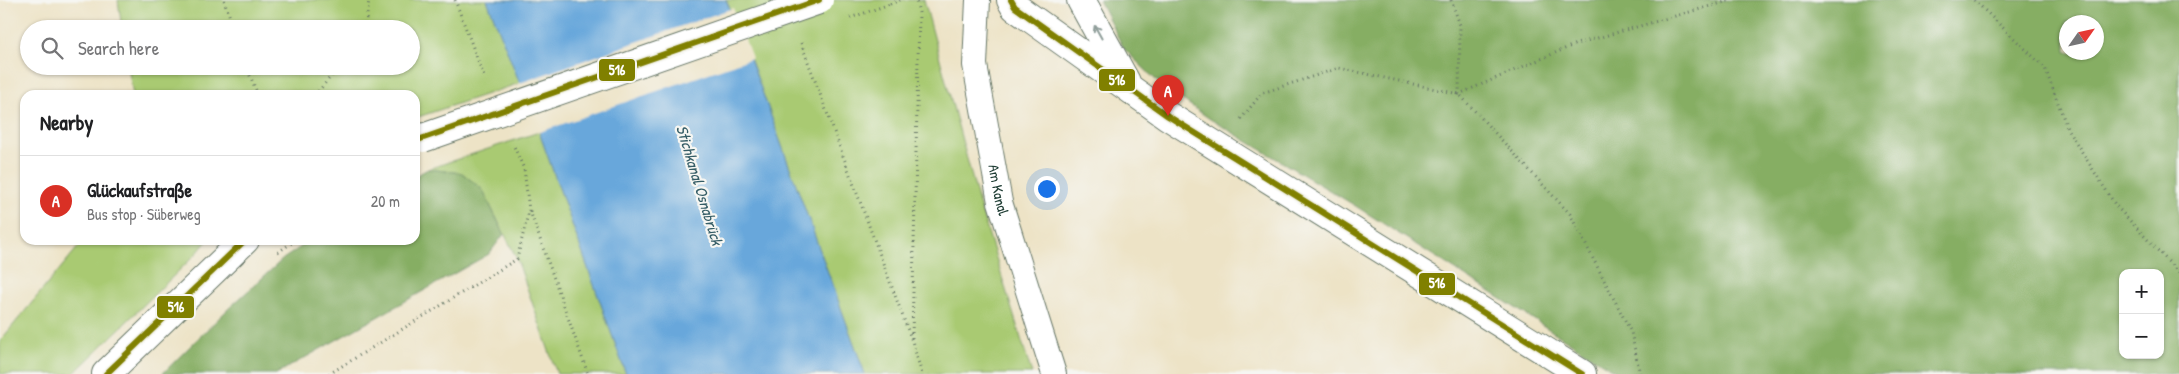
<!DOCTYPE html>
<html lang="en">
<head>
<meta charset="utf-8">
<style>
	body { margin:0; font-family:"Patrick Hand",sans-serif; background:#f2f2f2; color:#202124 }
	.controls { position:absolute; right:15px; bottom:15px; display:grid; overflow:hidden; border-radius:10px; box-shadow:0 1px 4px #0004 }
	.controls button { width:45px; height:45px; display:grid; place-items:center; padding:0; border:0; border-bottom:1px solid #e0e0e0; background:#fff; color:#202124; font:25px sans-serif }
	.compass { position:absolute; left:2059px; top:15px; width:45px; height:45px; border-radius:50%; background:#fff; box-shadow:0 1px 4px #0004; rotate:56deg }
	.you { position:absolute; left:1046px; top:188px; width:18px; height:18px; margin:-12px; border:4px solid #fff; border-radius:50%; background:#1a73e8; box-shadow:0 0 0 8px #1a73e833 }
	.badge { display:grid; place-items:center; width:32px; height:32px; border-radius:50%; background:#d93025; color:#fff; font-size:16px; font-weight:700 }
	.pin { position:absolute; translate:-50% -41px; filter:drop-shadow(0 1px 2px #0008) }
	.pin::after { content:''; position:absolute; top:26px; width:18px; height:15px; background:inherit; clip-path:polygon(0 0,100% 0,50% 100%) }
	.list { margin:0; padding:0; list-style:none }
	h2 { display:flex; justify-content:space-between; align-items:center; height:65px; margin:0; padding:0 20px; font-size:21px }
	h2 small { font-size:16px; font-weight:400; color:#757577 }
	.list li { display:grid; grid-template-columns:32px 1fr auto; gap:15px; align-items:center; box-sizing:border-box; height:90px; padding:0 20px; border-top:1px solid #e0e0e0 }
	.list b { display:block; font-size:19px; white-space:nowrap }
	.list p { margin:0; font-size:16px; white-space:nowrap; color:#757577 }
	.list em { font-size:16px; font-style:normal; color:#757577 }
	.icon { flex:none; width:28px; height:28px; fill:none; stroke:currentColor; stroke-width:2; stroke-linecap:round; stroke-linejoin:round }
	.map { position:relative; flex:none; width:2179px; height:374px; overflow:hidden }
	.search { position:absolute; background:#fff; box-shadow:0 1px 4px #0004; left:20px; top:20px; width:400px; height:55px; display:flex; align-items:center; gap:12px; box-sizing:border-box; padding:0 18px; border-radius:28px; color:#757577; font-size:19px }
	.panel { position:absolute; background:#fff; box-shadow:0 1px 4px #0004; left:20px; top:90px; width:400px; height:155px; border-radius:15px }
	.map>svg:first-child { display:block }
	.green { fill:#a9ca72; stroke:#648453 }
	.forest { fill:#86ae64; stroke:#52764c; fill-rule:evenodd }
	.water { fill:#68a7db; stroke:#447288 }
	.pier { fill:#ede3c6 }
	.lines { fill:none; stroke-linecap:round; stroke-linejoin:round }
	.service-casing { stroke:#677767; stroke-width:26 }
	.minor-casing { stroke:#677767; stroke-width:30 }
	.path { stroke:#677767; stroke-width:3; stroke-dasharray:1 4; stroke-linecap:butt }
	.service { stroke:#fff; stroke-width:24 }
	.minor { stroke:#fff; stroke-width:28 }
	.minor-bridge-casing { stroke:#677767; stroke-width:30; stroke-linecap:butt }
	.path-bridge { stroke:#677767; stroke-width:3; stroke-dasharray:1 4; stroke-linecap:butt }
	.minor-bridge { stroke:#fff; stroke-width:28 }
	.bus-1-casing { stroke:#f6f6f2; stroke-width:10 }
	.bus-1 { stroke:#808000; stroke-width:6 }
	.oneway { stroke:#8f9e9a }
	.labels { text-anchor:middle; stroke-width:4.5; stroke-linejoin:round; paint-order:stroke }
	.street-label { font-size:15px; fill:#1f3d34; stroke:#f6f6f2 }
	.water-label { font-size:16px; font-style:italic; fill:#355d66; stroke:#f6f6f2 }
	.line-badge { stroke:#f6f6f2; stroke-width:2 }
	.badge-label { font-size:14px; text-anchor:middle; font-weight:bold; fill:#fff }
</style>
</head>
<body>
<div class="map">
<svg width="2179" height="374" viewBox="0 0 2179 374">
	<rect width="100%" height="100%" fill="#f6f6f2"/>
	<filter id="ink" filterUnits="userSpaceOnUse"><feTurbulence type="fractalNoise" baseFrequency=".02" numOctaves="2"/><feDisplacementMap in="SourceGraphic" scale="10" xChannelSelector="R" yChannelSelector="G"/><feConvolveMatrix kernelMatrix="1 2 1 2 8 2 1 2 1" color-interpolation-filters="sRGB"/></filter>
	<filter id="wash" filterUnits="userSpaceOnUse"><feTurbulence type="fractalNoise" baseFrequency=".0096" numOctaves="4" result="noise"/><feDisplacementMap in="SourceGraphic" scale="20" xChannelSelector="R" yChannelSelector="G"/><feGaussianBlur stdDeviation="1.12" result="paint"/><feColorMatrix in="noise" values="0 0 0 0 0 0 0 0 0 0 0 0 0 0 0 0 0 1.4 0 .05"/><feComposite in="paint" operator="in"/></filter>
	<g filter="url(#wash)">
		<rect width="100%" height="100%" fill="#ede3c6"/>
		<!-- green -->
		<path class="green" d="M118,0H487L520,83L415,118V95H133L128,66H411V29H122Z
			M726,0H924L979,203L1032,374H865L743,39Z
			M539,132L626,374H557L517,259L482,189L462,173L428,169Z
			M84,240H208L196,254L73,374H0V341Z"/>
		<!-- forest -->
		<path class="forest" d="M1099,0H2179V374H1619L1354,205L1210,119L1160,84L1124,49ZM2066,22H2096V52H2066ZM2123,273H2160V355H2123Z
			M428,169L462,173L482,189L504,234L489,254L276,374H162L227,310L283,259L311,240H415V176Z"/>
		<!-- water -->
		<path class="water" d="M487,0H726L743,39L865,374H626L539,132Z"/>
		<!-- pier -->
		<path class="pier" d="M733,8L752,58L537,133L517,84Z"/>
	</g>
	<g filter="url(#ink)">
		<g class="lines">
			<defs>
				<g id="service">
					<path id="s1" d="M978,0L975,65L1000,202L1054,374"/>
				</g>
				<path id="minor" d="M1011,0L1015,7L1168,116L1582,374
					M1081,0L1126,82
					M106,374L245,240"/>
			</defs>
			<!-- service casing -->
			<use href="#service" class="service-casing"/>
			<!-- minor casing -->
			<use href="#minor" class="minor-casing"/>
			<!-- path -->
			<path class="path" d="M224,0L234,29
				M455,0L485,79
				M1451,0L1460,25L1459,94L1576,44L1732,0
				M1974,0L2045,68L2068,130L2116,206L2179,273
				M890,4L900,0
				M365,29L369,0
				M801,43L912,341L922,374
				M246,66L258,95
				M315,95L340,66
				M1241,119L1262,93L1339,68L1459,94L1570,214L1631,332L1640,374
				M530,211L588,374
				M278,252L296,240
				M912,338L919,13L916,0
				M329,374L517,259L529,210L524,169L513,144"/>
			<!-- service -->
			<use href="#service" class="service"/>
			<!-- minor -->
			<use href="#minor" class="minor"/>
			<defs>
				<path id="minor-bridge" d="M423,138L819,0"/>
			</defs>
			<!-- minor-bridge casing -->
			<use href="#minor-bridge" class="minor-bridge-casing"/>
			<!-- path-bridge -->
			<path class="path-bridge" d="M850,18L890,4"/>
			<!-- minor-bridge -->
			<use href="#minor-bridge" class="minor-bridge"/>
			<defs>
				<path id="bus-1" d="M1011,0L1015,7L1168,116L1582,374
					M415,141L819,0
					M106,374L245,240"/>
			</defs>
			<!-- bus-1 casing -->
			<use href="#bus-1" class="bus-1-casing"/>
			<!-- bus-1 -->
			<use href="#bus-1" class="bus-1"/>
		</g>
		<!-- one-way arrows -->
		<defs><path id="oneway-shaft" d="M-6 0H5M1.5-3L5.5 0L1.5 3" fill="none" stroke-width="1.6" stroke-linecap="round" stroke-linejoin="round" transform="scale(1.25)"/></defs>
		<use class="oneway" href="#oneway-shaft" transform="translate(1098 32) rotate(-119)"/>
	</g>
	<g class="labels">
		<!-- street labels -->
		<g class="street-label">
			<text dy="5" stroke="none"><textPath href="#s1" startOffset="192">Am Kanal</textPath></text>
		</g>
		<!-- water labels -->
		<g class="water-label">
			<text transform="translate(700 185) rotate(73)" y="6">Stichkanal Osnabrück</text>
		</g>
	</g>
	<g class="line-badge">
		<rect x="598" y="58" width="38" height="24" rx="5" fill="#808000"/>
		<rect x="1098" y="68" width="38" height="24" rx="5" fill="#808000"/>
		<rect x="1418" y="272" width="38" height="24" rx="5" fill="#808000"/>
		<rect x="156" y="295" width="39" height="24" rx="5" fill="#808000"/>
	</g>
	<g class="badge-label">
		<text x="617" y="75">516</text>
		<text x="1117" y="85">516</text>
		<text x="1437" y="288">516</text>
		<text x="176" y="312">516</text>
	</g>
</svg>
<div class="controls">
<button>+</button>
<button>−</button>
</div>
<svg class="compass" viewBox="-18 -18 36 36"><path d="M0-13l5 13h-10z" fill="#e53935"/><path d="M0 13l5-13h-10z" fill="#757577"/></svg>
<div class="you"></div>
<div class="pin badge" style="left:1168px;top:116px">A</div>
<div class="search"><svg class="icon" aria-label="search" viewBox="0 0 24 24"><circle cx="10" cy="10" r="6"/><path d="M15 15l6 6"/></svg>Search here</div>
<section class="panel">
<h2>Nearby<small></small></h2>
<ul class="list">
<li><span class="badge">A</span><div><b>Glückaufstraße</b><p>Bus stop · Süberweg</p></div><em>20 m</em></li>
</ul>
</section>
</div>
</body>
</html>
